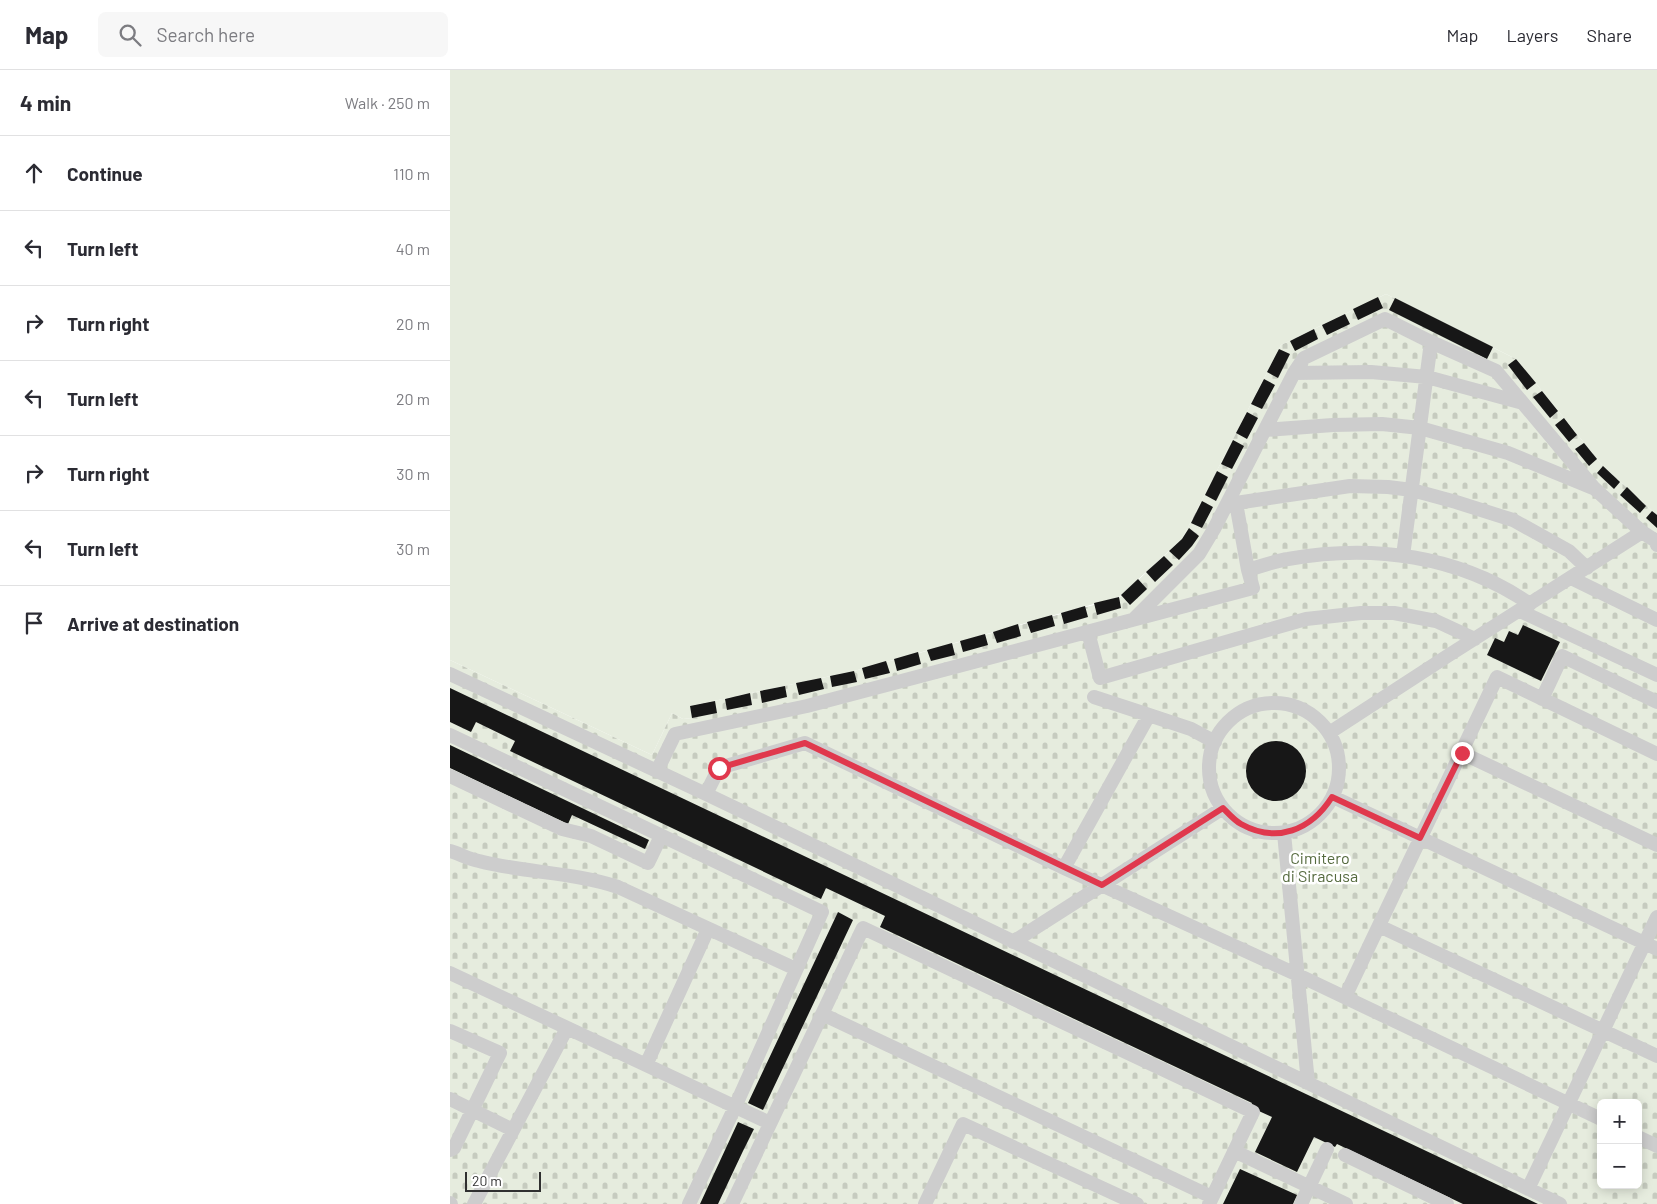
<!DOCTYPE html>
<html lang="en">
<head>
<meta charset="utf-8">
<style>
	body { margin:0; font-family:Barlow,sans-serif; background:#f7f7f7; color:#2b2b33 }
	.controls { position:absolute; right:15px; bottom:15px; display:grid; overflow:hidden; border-radius:8px; box-shadow:0 2px 12px #0003 }
	.controls button { width:45px; height:45px; display:grid; place-items:center; padding:0; border:0; border-bottom:1px solid #e1e1e2; background:#fff; color:#2b2b33; font:25px sans-serif }
	.scale { position:absolute; left:15px; bottom:12px; width:76px; box-sizing:border-box; padding-left:5px; border:2px solid #303030; border-top:0; font-size:14px; line-height:18px; white-space:nowrap; color:#303030; -webkit-text-stroke:4px #fff; paint-order:stroke }
	.stop { position:absolute; width:15px; height:15px; margin:-11px; border:4px solid #e0384d; border-radius:50%; background:#fff }
	.stop.end { background:#e0384d; border-color:#fff; box-shadow:0 1px 5px #0008 }
	.list { margin:0; padding:0; list-style:none }
	h2 { display:flex; justify-content:space-between; align-items:center; height:65px; margin:0; padding:0 20px; font-size:21px }
	h2 small { font-size:16px; font-weight:400; color:#7c7c81 }
	.list li { display:grid; grid-template-columns:32px 1fr auto; gap:15px; align-items:center; box-sizing:border-box; height:75px; padding:0 20px; border-top:1px solid #e1e1e2 }
	.list b { display:block; font-size:19px; white-space:nowrap }
	.list em { font-size:16px; font-style:normal; color:#7c7c81 }
	.icon { flex:none; width:28px; height:28px; fill:none; stroke:currentColor; stroke-width:2; stroke-linecap:round; stroke-linejoin:round }
	.map { position:relative; flex:none; width:1207px; height:1134px; overflow:hidden }
	header { display:flex; align-items:center; gap:30px; box-sizing:border-box; height:70px; padding:0 25px; background:#fff; border-bottom:1px solid #e1e1e2 }
	header strong { font-size:24px }
	nav { display:flex; gap:28px; margin-inline-start:auto; font-size:18px }
	.search { width:350px; height:45px; background:#f7f7f7; display:flex; align-items:center; gap:12px; box-sizing:border-box; padding:0 18px; border-radius:8px; color:#7c7c81; font-size:19px }
	main { display:flex }
	aside { flex:1; background:#fff }
	.map>svg:first-child { display:block }
	.grass { fill:#e6ecde }
	.cemetery { fill:url(#cemetery-stones); fill-rule:evenodd }
	.building { fill:#171717 }
	.lines { fill:none; stroke-linecap:round; stroke-linejoin:round }
	.lane { stroke:#cdcdcd; stroke-width:14 }
	.route { stroke:#e0384d; stroke-width:6 }
	.labels { text-anchor:middle; stroke-width:5; stroke-linejoin:round; paint-order:stroke }
	.park-label { font-size:16px; fill:#556a3e; stroke:#fff }
</style>
</head>
<body>
<header>
<strong>Map</strong>
<div class="search"><svg class="icon" aria-label="search" viewBox="0 0 24 24"><circle cx="10" cy="10" r="6"/><path d="M15 15l6 6"/></svg>Search here</div>
<nav><a>Map</a><a>Layers</a><a>Share</a></nav>
</header>
<main>
<aside>
<h2>4 min<small>Walk · 250 m</small></h2>
<ul class="list">
<li><svg class="icon" aria-label="ahead" viewBox="0 0 24 24"><path d="M12 20V5M6 11l6-6 6 6"/></svg><div><b>Continue</b></div><em>110 m</em></li>
<li><svg class="icon" aria-label="left" viewBox="0 0 24 24"><path d="M17 20v-9H6M10 6l-5 5 5 5"/></svg><div><b>Turn left</b></div><em>40 m</em></li>
<li><svg class="icon" aria-label="right" viewBox="0 0 24 24"><path d="M7 20v-9h11M14 6l5 5-5 5"/></svg><div><b>Turn right</b></div><em>20 m</em></li>
<li><svg class="icon" aria-label="left" viewBox="0 0 24 24"><path d="M17 20v-9H6M10 6l-5 5 5 5"/></svg><div><b>Turn left</b></div><em>20 m</em></li>
<li><svg class="icon" aria-label="right" viewBox="0 0 24 24"><path d="M7 20v-9h11M14 6l5 5-5 5"/></svg><div><b>Turn right</b></div><em>30 m</em></li>
<li><svg class="icon" aria-label="left" viewBox="0 0 24 24"><path d="M17 20v-9H6M10 6l-5 5 5 5"/></svg><div><b>Turn left</b></div><em>30 m</em></li>
<li><svg class="icon" aria-label="arrive" viewBox="0 0 24 24"><path d="M6 21V4h12l-3 4 3 4H6"/></svg><div><b>Arrive at destination</b></div></li>
</ul>
</aside>
<div class="map">
<svg width="1207" height="1134" viewBox="0 0 1207 1134">
	<defs>
		<pattern id="cemetery-stones" width="16" height="16" patternUnits="userSpaceOnUse" patternTransform="scale(1.25)"><rect width="16" height="16" fill="#e6ecde"/><path d="M2 7V4a2 2 0 0 1 4 0v3zM10 15v-3a2 2 0 0 1 4 0v3z" fill="#c6cbbf"/></pattern>
	</defs>
	<rect width="100%" height="100%" fill="#fff"/>
	<!-- grass -->
	<path class="grass" d="M0,0H1207V445L1153,396L1066,289L936,224L831,275L732,469L669,527L404,601L240,636L242,648L233,649L222,643L202,685L0,590Z"/>
	<!-- cemetery -->
	<path class="cemetery" d="M936,224L1066,289L1153,396L1207,445V1134H0V590L202,685L222,643L233,649L242,648L240,636L404,601L669,528L732,469L831,275ZM1151,1033H1188V1115H1151Z"/>
	<!-- building -->
	<path class="building" d="M928,227L933,238L908,250L903,239Z
		M945,228L1043,277L1037,289L939,240Z
		M895,244L900,254L877,265L872,255Z
		M864,259L868,269L845,281L840,271Z
		M829,279L840,284L828,308L817,302Z
		M1066,289L1086,313L1077,320L1058,295Z
		M814,309L825,315L812,339L801,334Z
		M1092,321L1108,341L1100,348L1083,327Z
		M797,342L808,348L797,369L786,363Z
		M1114,348L1127,365L1119,372L1105,355Z
		M783,370L794,376L782,399L771,394Z
		M1134,373L1147,389L1139,396L1125,379Z
		M1153,396L1170,412L1164,419L1147,403Z
		M767,401L778,407L766,431L755,425Z
		M1177,417L1196,436L1190,443L1170,425Z
		M752,431L763,437L752,458L741,453Z
		M1202,441L1207,445V458L1196,448Z
		M739,458L749,466L742,476L729,490L719,481L732,469Z
		M714,486L723,495L705,512L696,502Z
		M688,509L697,519L680,535L671,525Z
		M669,527L671,538L647,545L644,533Z
		M635,536L638,547L614,554L611,543Z
		M602,545L605,556L581,563L577,552Z
		M568,554L571,566L547,573L543,562Z
		M1073,555L1110,572L1091,611L1037,585L1045,568L1054,572L1059,561L1068,565Z
		M535,564L538,575L513,582L510,571Z
		M502,573L505,585L481,591L477,580Z
		M468,582L471,594L447,601L444,589Z
		M436,591L440,603L415,609L412,598Z
		M404,601L407,612L382,617L380,606Z
		M371,608L374,619L349,625L346,613Z
		M335,616L337,627L312,633L310,621Z
		M0,618L1088,1134H1013L887,1074L885,1077L864,1067L847,1102L805,1082L822,1047L800,1037L802,1033L430,857L435,846L376,818L371,829L60,681L65,671L26,652L21,662L0,652Z
		M300,623L302,635L277,640L275,629Z
		M265,631L267,643L242,648L240,636Z
		M796 701a30 30 0 1 1 60 0a30 30 0 1 1-60 0Z
		M0,675L199,770L195,779L122,745L118,754L0,698Z
		M388,842L403,850L313,1040L298,1033Z
		M288,1052L304,1059L293,1081L268,1134H250Z
		M790,1099L847,1125L843,1134H773Z"/>
	<g class="lines">
		<!-- lane -->
		<path class="lane" d="M844,303L921,302L977,307L1073,333
			M815,360L883,355L932,354L970,358L1058,383L1143,418
			M779,430L786,433L900,416L938,417L962,420L1006,432L1063,450L1119,481L1137,498
			M953,486L981,272
			M798,500C811,496 825,491 838,489C922,474 1009,485 1080,534
			M1121,508L1207,550
			M1070,541L1207,605
			M685,548L749,484L764,459L844,303L854,288L935,249L981,272L1046,301L1144,418L1192,462L1206,471L1207,475
			M638,562L650,608L856,549L911,543H944L986,551L1025,569
			M0,604L256,724L1110,1134
			M644,627L699,645
			M1092,629L1112,586L1207,632
			M759 698a65 65 0 1 1 130 0a65 65 0 1 1-130 0Z
			M879,663L999,585L1192,462
			M0,665L372,842L285,1037L239,1134
			M1012,683L1207,775
			M207,701L225,664L357,636L803,518L798,500L786,433
			M0,706L112,759L141,766L198,793L211,766
			M256,724L269,698L355,673L614,798L848,905L1151,1049
			M883,727L1207,879
			M834,763L858,1013
			M0,781C10,784 19,789 29,791C75,803 123,802 168,817L346,899
			M614,798L699,645L741,659L765,672
			M929,856L1207,986
			M563,872L773,738
			M0,903L320,1053
			M895,927L1047,607L1207,684
			M372,944L762,1127
			M0,961L50,983L4,1078L0,1080
			M196,995L258,859
			M0,1029L63,1060
			M1188,1067L1207,1076
			M784,1081L896,1134
			M895,1085L997,1134
			M1078,1119L1207,847
			M0,1133L1,1134
			M24,1134L117,958
			M282,1134L413,858L803,1042L759,1134
			M475,1134L513,1054L687,1134
			M851,1134L877,1079"/>
	</g>
	<g class="lines">
		<!-- route -->
		<path class="route" d="M269,698L355,673L652,815L773,738C778,743 784,750 791,754C827,774 861,760 882,727L970,768L1012,683"/>
	</g>
	<g class="labels">
		<!-- park labels -->
		<g class="park-label">
			<text x="870" y="794">Cimitero<tspan x="870" dy="18">di Siracusa</tspan></text>
		</g>
	</g>
</svg>
<div class="controls">
<button>+</button>
<button>−</button>
</div>
<div class="scale">20 m</div>
<div class="stop" style="left:269px;top:698px"></div>
<div class="stop end" style="left:1012px;top:683px"></div>
</div>
</main>
</body>
</html>
